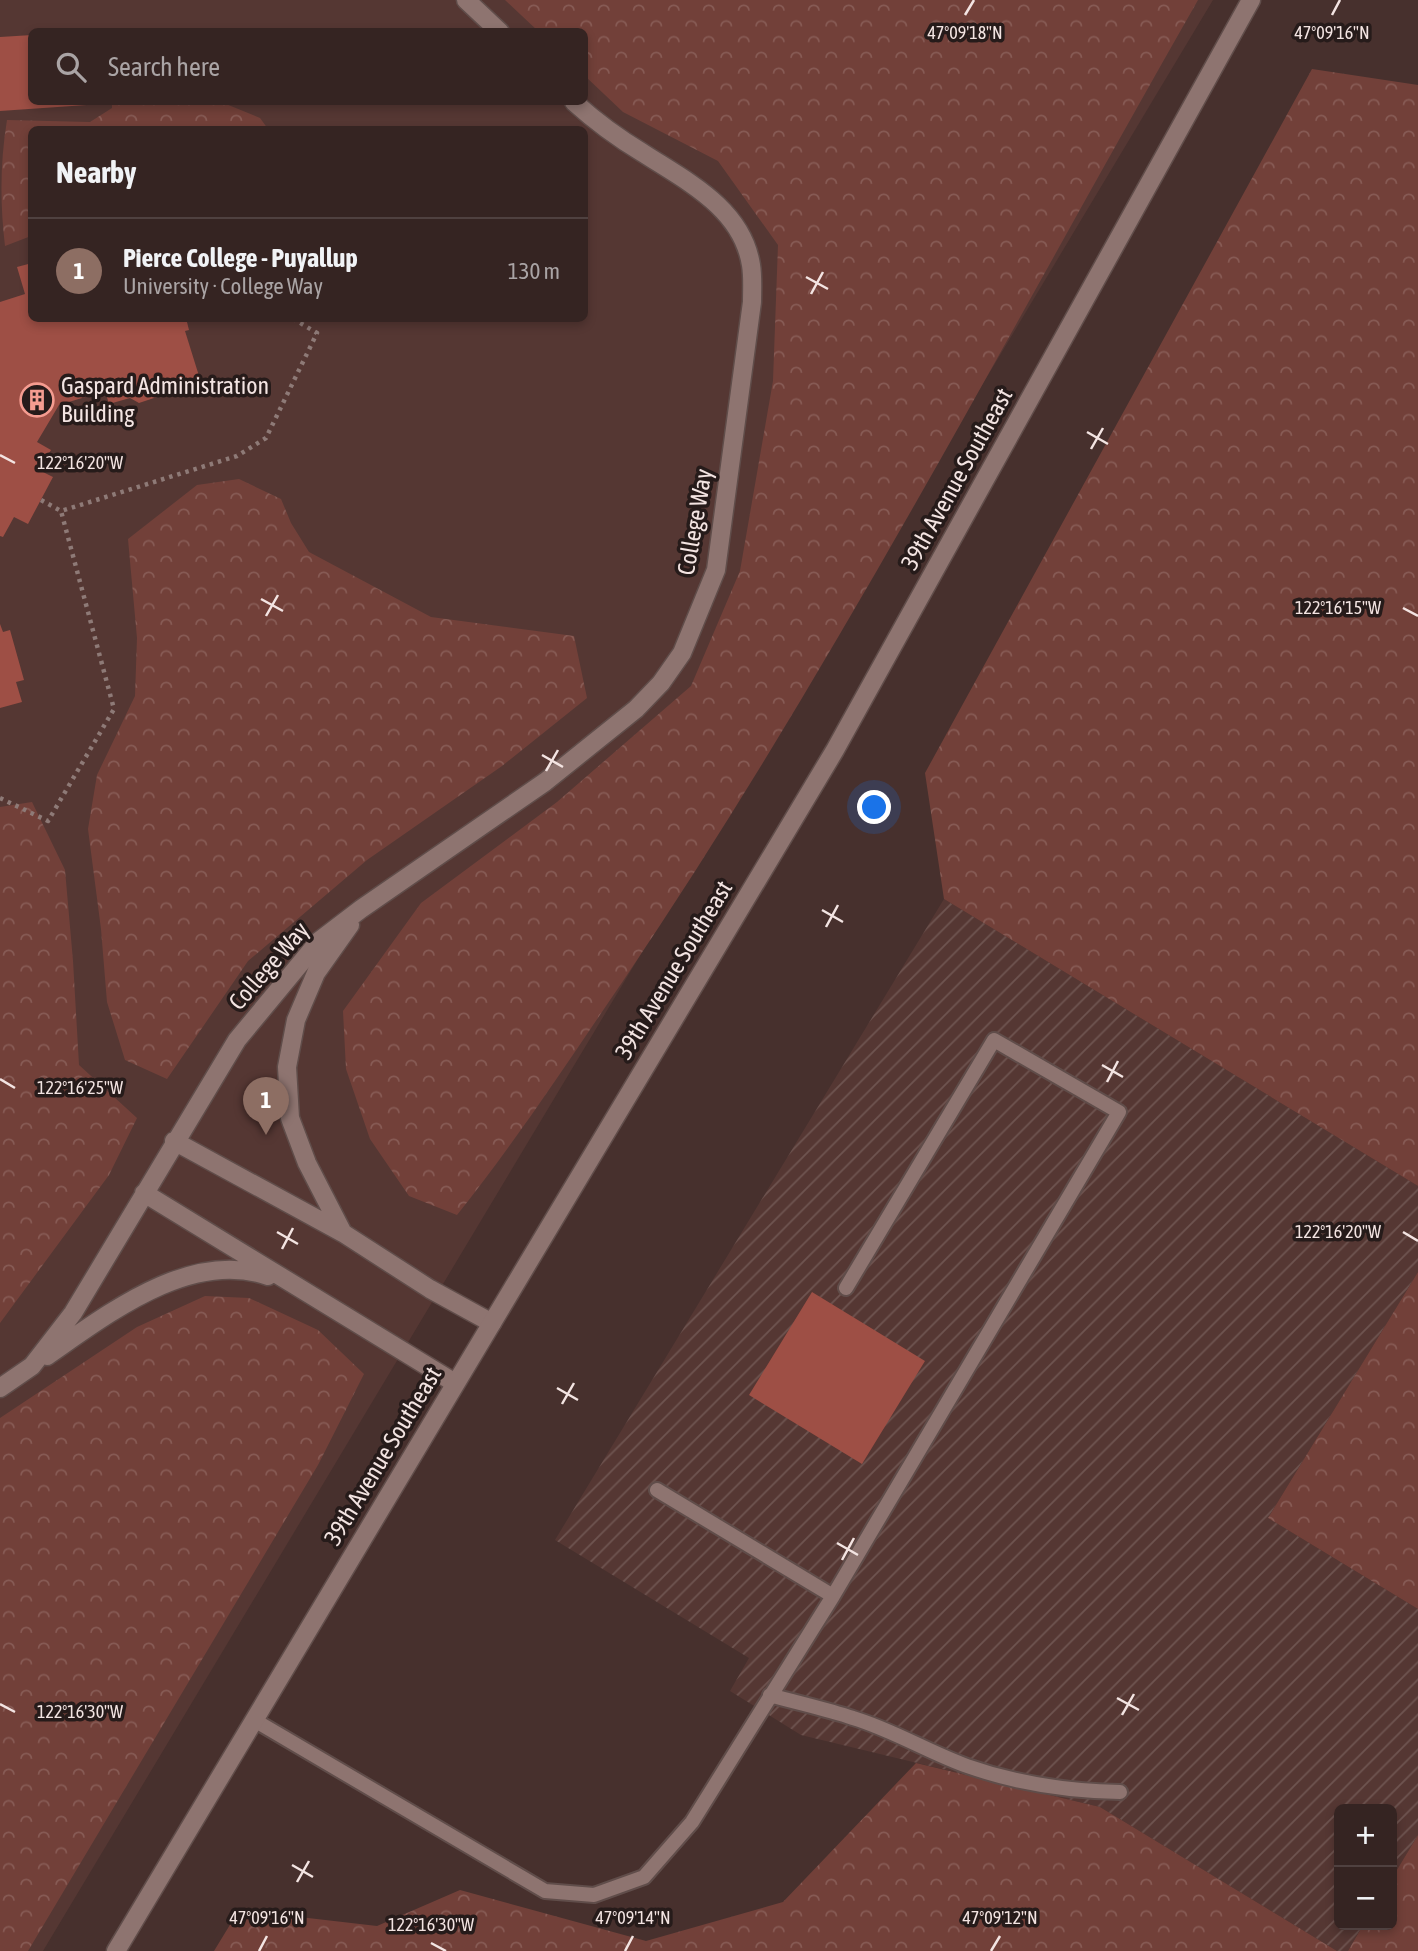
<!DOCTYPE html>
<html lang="en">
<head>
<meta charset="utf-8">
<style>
	body { margin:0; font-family:"Asap Condensed",sans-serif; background:#3d2c2a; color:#f1f3f6 }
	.controls { position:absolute; right:21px; bottom:21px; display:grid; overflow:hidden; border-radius:10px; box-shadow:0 4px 10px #0003 }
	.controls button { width:63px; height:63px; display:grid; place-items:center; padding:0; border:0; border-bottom:2px solid #4f4140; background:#352422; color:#f1f3f6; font:35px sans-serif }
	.you { position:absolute; left:875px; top:808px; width:24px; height:24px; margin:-18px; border:5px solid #fff; border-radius:50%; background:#1a73e8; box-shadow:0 0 0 10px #1a73e833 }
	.badge { display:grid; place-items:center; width:46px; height:46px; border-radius:50%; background:#f59c90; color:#fff; font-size:23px; font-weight:700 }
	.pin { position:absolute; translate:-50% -58px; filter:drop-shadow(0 2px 4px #0008) }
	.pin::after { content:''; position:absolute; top:37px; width:24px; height:21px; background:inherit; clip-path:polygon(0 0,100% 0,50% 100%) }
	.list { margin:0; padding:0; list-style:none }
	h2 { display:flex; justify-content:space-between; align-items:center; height:91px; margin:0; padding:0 28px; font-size:30px }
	h2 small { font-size:23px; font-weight:400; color:#aaa4a5 }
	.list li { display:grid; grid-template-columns:46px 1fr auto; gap:21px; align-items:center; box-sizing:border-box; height:105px; padding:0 28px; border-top:2px solid #4f4140 }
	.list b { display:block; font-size:26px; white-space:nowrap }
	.list p { margin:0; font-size:23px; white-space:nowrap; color:#aaa4a5 }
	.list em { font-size:23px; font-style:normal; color:#aaa4a5 }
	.icon { flex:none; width:38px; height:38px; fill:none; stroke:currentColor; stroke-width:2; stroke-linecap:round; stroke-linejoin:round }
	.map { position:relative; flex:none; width:1418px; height:1951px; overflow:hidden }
	.search { position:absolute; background:#352422; box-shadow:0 4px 10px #0003; left:28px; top:28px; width:560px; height:77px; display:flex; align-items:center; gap:18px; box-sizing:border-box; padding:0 24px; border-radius:10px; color:#aaa4a5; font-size:26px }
	.panel { position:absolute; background:#352422; box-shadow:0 4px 10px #0003; left:28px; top:126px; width:560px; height:196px; border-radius:10px }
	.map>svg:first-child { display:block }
	.built { fill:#553733; fill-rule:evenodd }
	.industrial { fill:url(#industrial-furrows) }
	.forest { fill:url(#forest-crowns) }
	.building { fill:#9e4f45 }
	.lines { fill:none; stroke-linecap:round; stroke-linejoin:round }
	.service-casing { stroke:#604d4a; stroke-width:18 }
	.minor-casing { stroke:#604d4a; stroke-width:21 }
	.secondary-casing { stroke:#604d4a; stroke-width:21 }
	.path { stroke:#8e7a77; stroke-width:4.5; stroke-dasharray:3.5 5; stroke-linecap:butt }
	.service { stroke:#8e7470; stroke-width:14 }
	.minor { stroke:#8e7470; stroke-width:18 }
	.secondary { stroke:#8e7470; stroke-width:18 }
	.ticks { fill:none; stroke:#f3e4e2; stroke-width:2.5 }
	.labels { text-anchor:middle; stroke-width:7; stroke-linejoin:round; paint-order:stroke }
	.poi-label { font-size:24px; fill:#f3e4e2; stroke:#261b1a; text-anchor:start }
	.street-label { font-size:24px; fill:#f3e4e2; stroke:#261b1a }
	.ticks-label { font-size:18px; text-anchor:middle; fill:#f3e4e2; stroke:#261b1a; stroke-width:7; stroke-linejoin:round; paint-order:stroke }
</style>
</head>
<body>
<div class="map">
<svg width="1418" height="1951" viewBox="0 0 1418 1951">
	<defs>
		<pattern id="industrial-furrows" width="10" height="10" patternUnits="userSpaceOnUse" patternTransform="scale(1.75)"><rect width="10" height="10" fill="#553733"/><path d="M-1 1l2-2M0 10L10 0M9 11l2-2" fill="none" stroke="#6e5450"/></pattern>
		<pattern id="forest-crowns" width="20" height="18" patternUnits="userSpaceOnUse" patternTransform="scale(1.75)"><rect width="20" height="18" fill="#724039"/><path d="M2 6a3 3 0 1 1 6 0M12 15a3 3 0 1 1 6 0" fill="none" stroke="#875b55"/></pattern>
	</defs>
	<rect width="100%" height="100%" fill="#47302d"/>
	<!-- built -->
	<path class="built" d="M0,0H1213L43,1951H0ZM32,32H584V102H32ZM32,130H584V318H32Z"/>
	<!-- industrial -->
	<path class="industrial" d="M944,899L1418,1186V1272L1268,1518L1418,1609V1835L1392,1878V1809H1339V1925H1363L1348,1951H1337L1100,1807L801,1735L730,1691L749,1658L555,1540Z"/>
	<!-- forest -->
	<path class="forest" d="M505,0H1198C1010,329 835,667 623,981C569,1060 517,1140 457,1215L409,1196L370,1139L346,1069L343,1011L421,903L557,802L691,686L740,571L773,381L778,245L718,161L623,112L585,76L584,32L538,31Z
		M1312,69L1418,85V1186L944,899L925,773Z
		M112,102H221L260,118L268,129L32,130L31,236L5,246C0,203 0,163 7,120L90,122L112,108Z
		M239,479L281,499L291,523L309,552L431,617L574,636L587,698L502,766L367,860L248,961L167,1079L125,1060L107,1002L101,929L88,829L97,775L135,696L137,638L128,539L197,485Z
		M32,802L65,870L73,961L79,1065L137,1118L109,1175L0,1323V807Z
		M1418,1272V1609L1268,1518Z
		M205,1296L249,1298L318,1330L364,1374L318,1465L28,1951H0V1418L137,1327Z
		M916,1763L1100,1807L1337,1951H214L239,1910L377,1926L460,1890L646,1941L783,1902Z
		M1418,1835V1951H1348L1363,1925H1392V1878Z"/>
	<!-- building -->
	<path class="building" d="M32,35V102H101V104L0,111V37Z
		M32,263V318H186L189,330L185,331L199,376L179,382L175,391L139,403L130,398L109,404L105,391L59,405L37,442L51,450L39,470L53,477L28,524L14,517L3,537L0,536V302L25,294L17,267Z
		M0,624L3,632L10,630L24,680L16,682L22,702L0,708Z
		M812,1292L925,1361L862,1464L749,1395Z"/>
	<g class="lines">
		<defs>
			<path id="service" d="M833,1596L1119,1112L994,1040L846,1288
				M770,1695C798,1703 826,1709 853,1718C893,1730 928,1752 967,1766C1018,1784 1066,1791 1120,1792
				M254,1720L545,1891L594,1895L644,1877L692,1822L833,1596L657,1490"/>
			<path id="minor" d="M466,0L500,32
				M174,1141L343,1233L430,1289L492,1323
				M144,1193L455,1383
				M343,1233L307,1163L290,1118L287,1067L296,1020L316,973L350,925
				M47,1356C108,1314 190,1249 268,1276
				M0,1388L32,1366L73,1313L237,1040L319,941L361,909L545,782L636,709L661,683L682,653L716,570L752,302C752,290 753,277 751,265C742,208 686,181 643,153C618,138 595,121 574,102"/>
			<path id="secondary" d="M116,1951L835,750L1251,0"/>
		</defs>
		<!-- service casing -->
		<use href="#service" class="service-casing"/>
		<!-- minor casing -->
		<use href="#minor" class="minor-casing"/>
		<!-- secondary casing -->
		<use href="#secondary" class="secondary-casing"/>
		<!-- path -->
		<path class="path" d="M41,500L61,511
			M0,798L48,821L114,709L61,511L237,456L266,438L317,333L292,318"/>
		<!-- service -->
		<use href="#service" class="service"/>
		<!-- minor -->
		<use href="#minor" class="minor"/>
		<!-- secondary -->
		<use href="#secondary" class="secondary"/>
	</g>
	<!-- ticks -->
	<path class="ticks" d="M965,15L974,0M1332,15L1340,0M806,277L828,289M811,294L823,272M1087,432L1108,444M1091,449L1103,428M0,455L15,463M261,599L283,611M1403,608L1418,616M266,616L278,595M542,755L563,767M546,771L558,750M822,910L843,922M826,927L838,905M1102,1065L1123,1077M0,1079L15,1088M1107,1082L1118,1061M277,1232L298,1244M1403,1232L1418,1241M282,1249L293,1228M557,1388L578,1400M562,1404L574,1383M837,1543L858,1555M842,1560L854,1538M1117,1698L1139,1710M0,1704L15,1712M1122,1715L1134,1694M292,1865L313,1877M297,1882L309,1861M431,1943L446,1951M259,1951L267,1936M625,1951L633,1936M991,1951L1000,1936"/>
	<!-- icons -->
	<defs>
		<symbol id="building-ring" viewBox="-11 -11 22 22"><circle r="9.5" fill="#261b1a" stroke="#f59c90" stroke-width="1.5"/><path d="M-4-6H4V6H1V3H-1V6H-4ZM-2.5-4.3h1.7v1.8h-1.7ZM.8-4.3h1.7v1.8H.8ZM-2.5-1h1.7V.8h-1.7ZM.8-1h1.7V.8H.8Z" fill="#f59c90"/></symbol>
	</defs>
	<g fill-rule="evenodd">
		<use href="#building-ring" x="18" y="381" width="38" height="38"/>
	</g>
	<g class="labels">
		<!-- poi labels -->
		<g class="poi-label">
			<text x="61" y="394">Gaspard Administration<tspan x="61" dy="28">Building</tspan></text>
		</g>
		<!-- street labels -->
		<g class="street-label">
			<text transform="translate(957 479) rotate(-61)" y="8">39th Avenue Southeast</text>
			<text transform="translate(695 522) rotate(-80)" y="8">College Way</text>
			<text transform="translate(269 966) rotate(-49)" y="8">College Way</text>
			<text transform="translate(674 970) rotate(-59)" y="8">39th Avenue Southeast</text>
			<text transform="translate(383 1456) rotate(-59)" y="8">39th Avenue Southeast</text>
		</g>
	</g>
	<g class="ticks-label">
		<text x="965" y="39">47°09'18"N</text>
		<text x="1332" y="39">47°09'16"N</text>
		<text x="80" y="469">122°16'20"W</text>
		<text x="1338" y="614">122°16'15"W</text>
		<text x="80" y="1094">122°16'25"W</text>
		<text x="1338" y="1238">122°16'20"W</text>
		<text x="80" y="1718">122°16'30"W</text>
		<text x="267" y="1924">47°09'16"N</text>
		<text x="633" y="1924">47°09'14"N</text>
		<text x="1000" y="1924">47°09'12"N</text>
		<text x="431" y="1931">122°16'30"W</text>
	</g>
</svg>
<div class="controls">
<button>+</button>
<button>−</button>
</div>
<div class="you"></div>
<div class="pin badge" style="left:266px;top:1135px;background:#8d6e63">1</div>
<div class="search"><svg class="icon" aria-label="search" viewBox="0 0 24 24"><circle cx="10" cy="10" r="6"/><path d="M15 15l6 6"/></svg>Search here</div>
<section class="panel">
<h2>Nearby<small></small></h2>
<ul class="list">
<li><span class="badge" style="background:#8d6e63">1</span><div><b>Pierce College - Puyallup</b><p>University · College Way</p></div><em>130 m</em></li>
</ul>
</section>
</div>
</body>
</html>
